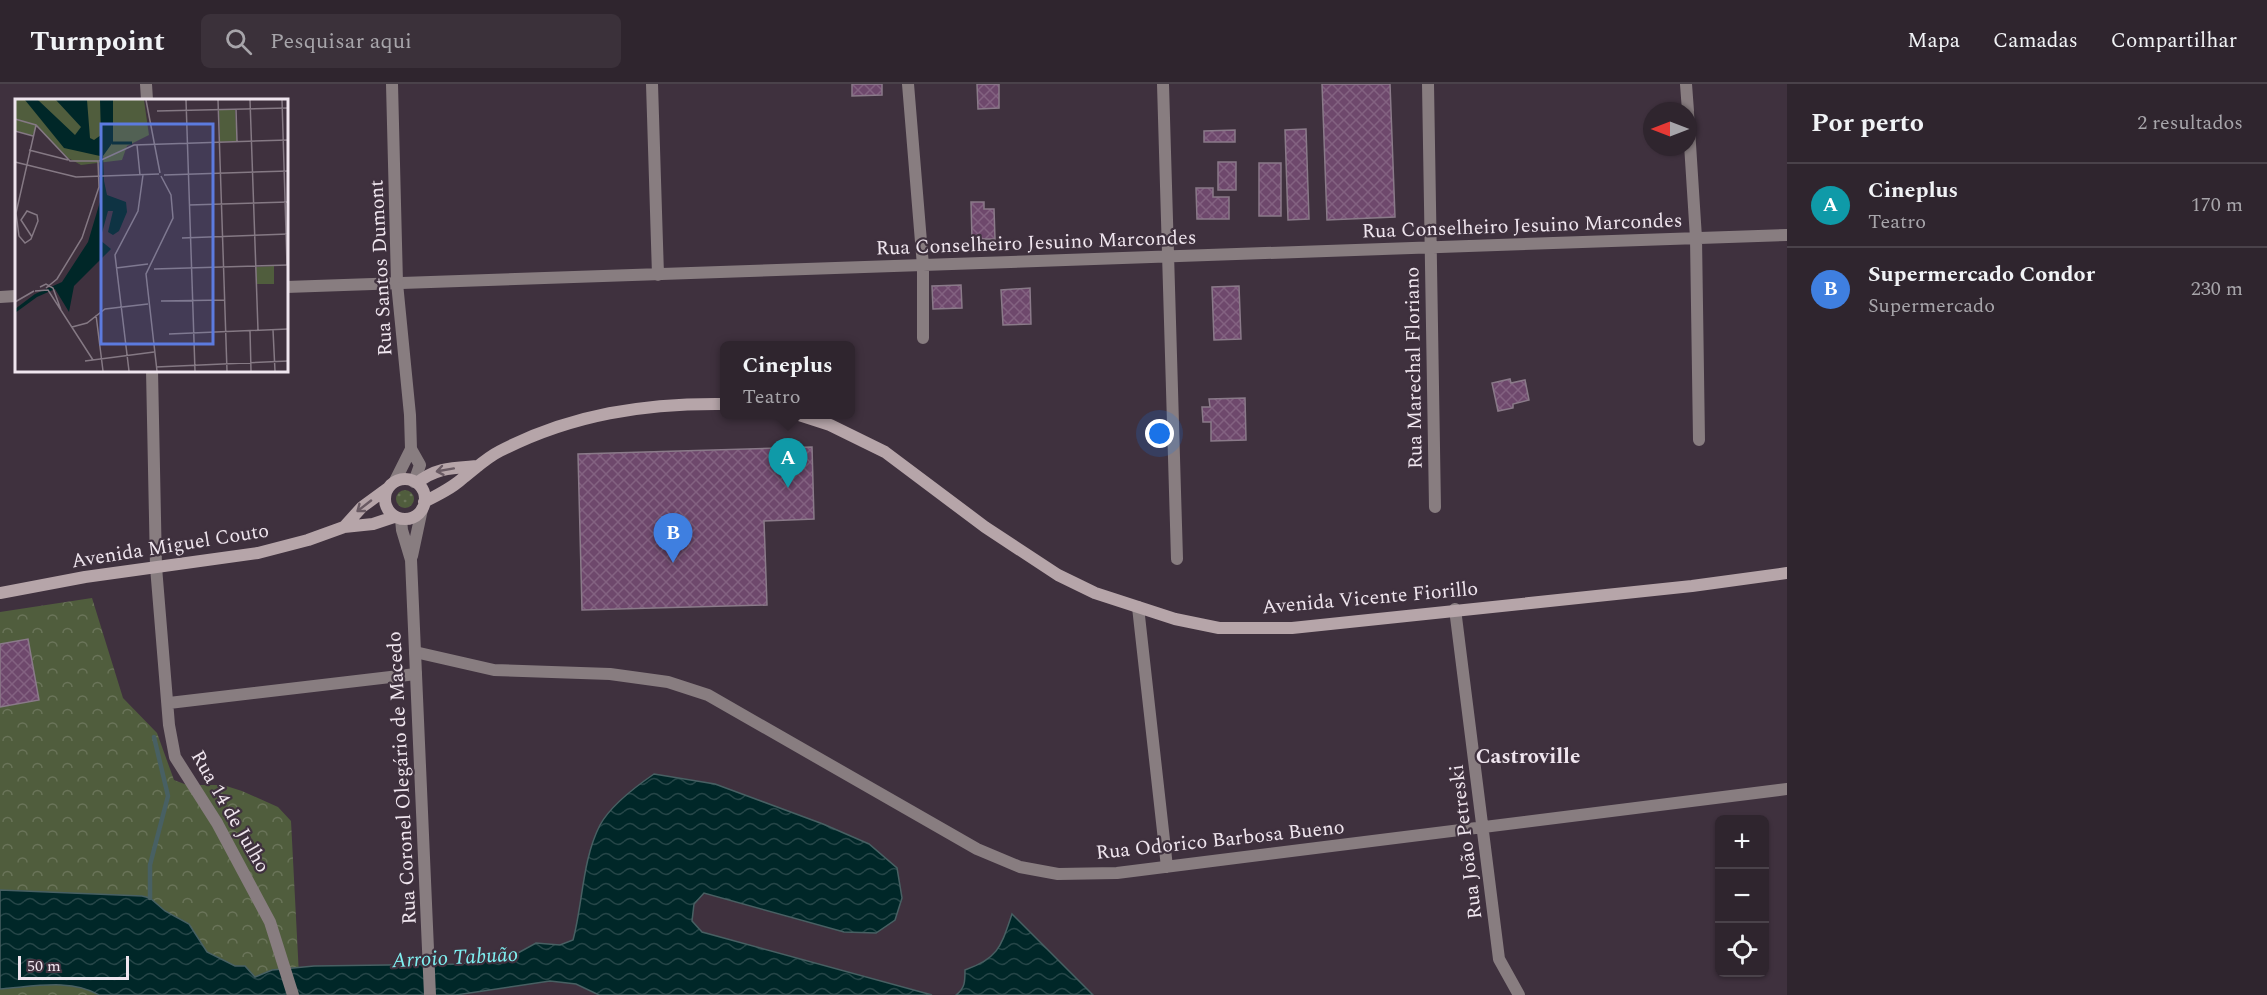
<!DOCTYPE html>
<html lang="pt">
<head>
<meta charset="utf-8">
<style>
	body { margin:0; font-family:Spectral,serif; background:#3b313a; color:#f1f3f6 }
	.controls { position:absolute; right:18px; bottom:18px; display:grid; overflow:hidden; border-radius:9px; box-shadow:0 2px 4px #0004 }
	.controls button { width:54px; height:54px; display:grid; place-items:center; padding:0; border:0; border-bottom:2px solid #4a424a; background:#2f252e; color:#f1f3f6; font:30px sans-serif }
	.compass { position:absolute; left:1643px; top:18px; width:54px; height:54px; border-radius:50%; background:#2f252e; box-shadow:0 2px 4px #0004; rotate:270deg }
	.scale { position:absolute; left:18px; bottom:15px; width:111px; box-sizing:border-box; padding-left:6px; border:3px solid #efe5ee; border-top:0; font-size:16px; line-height:21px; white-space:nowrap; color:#efe5ee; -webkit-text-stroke:4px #3f313e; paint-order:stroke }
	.you { position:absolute; left:1160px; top:350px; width:21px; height:21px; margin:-15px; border:4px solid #fff; border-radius:50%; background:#1a73e8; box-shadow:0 0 0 9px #1a73e833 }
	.badge { display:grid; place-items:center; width:39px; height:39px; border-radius:50%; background:#ea580c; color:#fff; font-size:20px; font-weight:700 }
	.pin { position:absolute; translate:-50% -50px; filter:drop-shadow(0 2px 3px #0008) }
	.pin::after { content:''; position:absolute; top:32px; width:21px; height:18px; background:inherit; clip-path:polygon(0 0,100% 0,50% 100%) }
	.popup { position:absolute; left:720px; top:257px; width:135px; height:78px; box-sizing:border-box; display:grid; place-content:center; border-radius:9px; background:#2f252e; filter:drop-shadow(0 2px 4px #0005); font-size:20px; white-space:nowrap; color:#a7a5aa }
	.popup b { font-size:22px; color:#f1f3f6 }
	.popup::after { content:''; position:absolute; left:50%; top:100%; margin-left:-12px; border:12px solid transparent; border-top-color:#2f252e }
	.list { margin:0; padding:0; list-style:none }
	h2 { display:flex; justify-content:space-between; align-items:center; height:78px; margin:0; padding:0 24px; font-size:26px }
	h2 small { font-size:20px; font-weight:400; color:#a7a5aa }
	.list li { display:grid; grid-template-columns:39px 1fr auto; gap:18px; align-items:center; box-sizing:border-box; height:84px; padding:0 24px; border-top:2px solid #4a424a }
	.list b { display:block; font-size:22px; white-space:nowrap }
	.list p { margin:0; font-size:20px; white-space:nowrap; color:#a7a5aa }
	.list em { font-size:20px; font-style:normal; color:#a7a5aa }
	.icon { flex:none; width:33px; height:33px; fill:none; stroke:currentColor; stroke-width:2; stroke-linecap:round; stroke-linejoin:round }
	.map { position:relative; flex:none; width:1787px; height:911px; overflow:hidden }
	header { display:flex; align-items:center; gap:36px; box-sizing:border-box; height:84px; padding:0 30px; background:#2f252e; border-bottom:2px solid #4a424a }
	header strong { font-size:28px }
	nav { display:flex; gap:33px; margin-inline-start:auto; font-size:21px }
	.search { width:420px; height:54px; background:#3b313a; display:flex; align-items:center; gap:15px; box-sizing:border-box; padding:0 21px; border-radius:9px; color:#a7a5aa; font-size:22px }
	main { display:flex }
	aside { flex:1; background:#2f252e }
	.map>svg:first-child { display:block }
	.grass { fill:url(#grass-dots) }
	.park { fill:url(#park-crowns) }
	.water { fill:url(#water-waves); stroke:#486063; stroke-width:1.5 }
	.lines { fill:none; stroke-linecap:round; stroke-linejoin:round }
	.stream { stroke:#486063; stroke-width:4.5 }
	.building { fill:url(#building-cross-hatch); stroke:#8a7a89; stroke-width:1.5 }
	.minor { stroke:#887d80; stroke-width:12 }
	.tertiary { stroke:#887d80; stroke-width:12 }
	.secondary { stroke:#b6a5a9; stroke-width:12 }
	.oneway { stroke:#695a63 }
	.labels { text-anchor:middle; stroke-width:4.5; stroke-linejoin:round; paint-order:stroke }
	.street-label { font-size:20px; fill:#efe5ee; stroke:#3f313e }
	.neighbourhood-label { font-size:21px; font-weight:bold; fill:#efe5ee; stroke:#3f313e }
	.water-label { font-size:21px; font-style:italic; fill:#7ff1f2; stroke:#3f313e }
	.inset-river { fill:none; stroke:#002728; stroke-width:3 }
	.inset-road { fill:none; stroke:#857984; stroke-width:1.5 }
	.view { fill:#5c7bdf; fill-opacity:0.15; stroke:#5c7bdf; stroke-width:3 }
	.inset-edge { fill:none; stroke:#efe5ee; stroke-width:3 }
</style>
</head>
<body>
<header>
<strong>Turnpoint</strong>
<div class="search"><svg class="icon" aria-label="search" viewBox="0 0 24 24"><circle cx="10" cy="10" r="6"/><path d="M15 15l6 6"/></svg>Pesquisar aqui</div>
<nav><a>Mapa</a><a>Camadas</a><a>Compartilhar</a></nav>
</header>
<main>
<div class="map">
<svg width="1787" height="911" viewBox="0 0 1787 911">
	<defs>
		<pattern id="grass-dots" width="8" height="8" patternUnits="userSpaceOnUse" patternTransform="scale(1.5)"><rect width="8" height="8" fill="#505d3d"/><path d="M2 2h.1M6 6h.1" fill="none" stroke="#6a7459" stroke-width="1.8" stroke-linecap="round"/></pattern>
		<pattern id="park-crowns" width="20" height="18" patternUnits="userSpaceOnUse" patternTransform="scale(1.5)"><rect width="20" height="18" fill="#505d3d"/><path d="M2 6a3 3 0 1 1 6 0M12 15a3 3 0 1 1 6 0" fill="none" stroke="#6a7459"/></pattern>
		<pattern id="water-waves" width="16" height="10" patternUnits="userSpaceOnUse" patternTransform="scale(1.5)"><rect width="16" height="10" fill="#002728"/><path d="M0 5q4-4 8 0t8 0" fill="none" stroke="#264648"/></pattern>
		<pattern id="building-cross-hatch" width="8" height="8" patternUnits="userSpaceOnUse" patternTransform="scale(1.5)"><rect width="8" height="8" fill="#6e486c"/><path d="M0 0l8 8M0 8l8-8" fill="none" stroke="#836281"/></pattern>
	</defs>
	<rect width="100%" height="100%" fill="#3f313e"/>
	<!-- grass -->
	<path class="grass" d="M396 415a9 9 0 1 1 18 0a9 9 0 1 1-18 0Z"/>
	<!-- park -->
	<path class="park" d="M92,514L123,614L157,649L174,696L187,701H223L242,707L278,723L291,737L300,911H0V528Z"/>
	<!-- water -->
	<path class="water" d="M654,690L715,700L823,740L869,760L897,784L902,814L895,836L876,849L844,848L704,809L694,820L692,837L702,848L932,911H599L576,900L550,897L456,911H99C71,894 31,903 0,905V806L142,812L150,814L165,827L189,840L207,868L235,882H245L255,893L272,886L314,882L459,880L509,874L536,859L560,861L573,856C583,819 582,776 600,741C611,721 635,703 654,690Z
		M1012,830L1093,911H956C965,904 965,898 965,886C999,874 1001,862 1012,830Z"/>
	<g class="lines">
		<!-- stream -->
		<path class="stream" d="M150,814V781L168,712L154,653"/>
	</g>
	<!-- building -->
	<path class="building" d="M852,0H882V11L852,12Z
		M977,0H999V24L978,25Z
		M1322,0H1390L1395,133L1327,136Z
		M1306,45L1309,135L1288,136L1285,46Z
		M1235,46V58H1204V47Z
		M1218,78H1236V106H1218Z
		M1259,79H1281V132H1259Z
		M1196,104H1213V113H1229V135H1197Z
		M971,118H984V125H994L995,155H972Z
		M961,201L962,224L933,225L932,202Z
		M1239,202L1241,255L1214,256L1212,203Z
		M1030,204L1031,240L1003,241L1001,206Z
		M1510,295L1511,299L1525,296L1529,316L1513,320V324L1498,327L1492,299Z
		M1245,314L1246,356L1211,357V338H1203L1202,323H1210L1209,315Z
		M812,363L814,435L764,437L767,521L582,526L578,370Z
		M28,555L39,616L0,623V560Z"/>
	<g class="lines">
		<!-- minor -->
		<path class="minor" d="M146,0L147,16
			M652,0L658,191
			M908,0L923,182V254
			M1163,0L1177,475
			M1428,0L1435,423
			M1686,0L1688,27
			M1688,29L1696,154L1699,356
			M286,203L1787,151
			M0,213L16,212
			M152,286L156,483L169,641L175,673L217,739L270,838L293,911
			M1138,523L1167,783
			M1455,525L1499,875L1519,911
			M415,568L494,586L610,590L668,598L708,611L977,765L1020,783L1058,790L1117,789L1787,705
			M169,619L416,590"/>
		<!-- tertiary -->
		<path class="tertiary" d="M392,0L397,199L410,331L411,365
			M411,365L420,381L414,398
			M395,397L411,365
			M401,435L402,446L411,476L430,911
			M412,472L422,425"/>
		<!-- secondary -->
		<path class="secondary" d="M796,330L830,341L885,368L985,443L1058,491L1095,509L1175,535L1219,544H1292L1692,502L1787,489
			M385 415a20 20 0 1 1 40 0a20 20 0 1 1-40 0Z
			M417,399C437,383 453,384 478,382
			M424,418C438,411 452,404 463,394C475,385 486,374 500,367C572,330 645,319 725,320
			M344,443L362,423L388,404
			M0,509L85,493L258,469L308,456L344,443L373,440L394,433"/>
	</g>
	<!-- one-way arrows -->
	<defs><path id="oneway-shaft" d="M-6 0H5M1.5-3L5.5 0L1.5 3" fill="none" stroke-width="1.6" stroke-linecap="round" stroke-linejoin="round" transform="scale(1.5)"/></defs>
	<g class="oneway">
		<use href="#oneway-shaft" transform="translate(445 386) rotate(170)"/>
		<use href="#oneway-shaft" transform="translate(364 422) rotate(142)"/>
	</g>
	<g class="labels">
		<!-- street labels -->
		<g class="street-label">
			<text transform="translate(1522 141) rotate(-2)" y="7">Rua Conselheiro Jesuino Marcondes</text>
			<text transform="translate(1036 158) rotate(-2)" y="7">Rua Conselheiro Jesuino Marcondes</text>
			<text transform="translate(380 184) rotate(-93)" y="7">Rua Santos Dumont</text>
			<text transform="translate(1413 284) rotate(-91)" y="7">Rua Marechal Floriano</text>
			<text transform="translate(170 461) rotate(-9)" y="7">Avenida Miguel Couto</text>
			<text transform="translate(1370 513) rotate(-5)" y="7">Avenida Vicente Fiorillo</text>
			<text transform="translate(401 694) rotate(-93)" y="7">Rua Coronel Olegário de Macedo</text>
			<text transform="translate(231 727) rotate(60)" y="7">Rua 14 de Julho</text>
			<text transform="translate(1220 755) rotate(-6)" y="7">Rua Odorico Barbosa Bueno</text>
			<text transform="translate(1465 758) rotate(-97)" y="7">Rua João Petreski</text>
		</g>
		<!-- neighbourhood labels -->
		<g class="neighbourhood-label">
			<text x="1528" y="679">Castroville</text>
		</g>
		<!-- water labels -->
		<g class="water-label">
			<text transform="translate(455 873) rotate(-3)" y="7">Arroio Tabuão</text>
		</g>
	</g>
	<!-- overview -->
	<g transform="translate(15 15)">
		<rect width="273" height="273" fill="#3f313e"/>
		<path d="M0,1H129L134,36L112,47L107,61L66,66L53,59L22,27L17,37L0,31ZM204,11H220L222,42L205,43ZM259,167V185H241V168Z" fill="#505d3d"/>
		<path d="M10,1H23L60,36L66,28L41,1H72L75,39L79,41L86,36L85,1H98V43L88,57L89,82L92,96L111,103L112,113L104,132L98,136L93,133L98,112H93L85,141L96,150L59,187L54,213L40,190L22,198L0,214V210L20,195L47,183L73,143L87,96L85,57L49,49Z" fill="#002728"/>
		<path class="inset-river" d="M97,44H117"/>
		<path class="inset-road" d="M131,1L145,74M171,1L180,272M203,1L212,272M235,1L243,231M267,1L272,166M221,10L222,42M142,12L273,9M0,20L21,26L55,62H83L84,88L67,139L42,180L31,189M0,32L18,37M122,46L125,76M14,51L53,61M84,62L119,46L273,41M0,63L61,78L144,75M149,76L273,72M174,106L273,103M17,138L6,121L12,112L22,116L23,122L16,140L10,144L4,137L1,114L21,26M167,139L273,135M101,169L133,165M139,170L273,166M25,188L31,185L38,189L46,211M20,192L33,191L78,261M146,202L210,201M0,203L19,192M81,216L88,272M57,228L72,224L90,210L133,205M258,231L260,272M235,232L236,272M154,235L273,230M70,262L139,253M141,268L273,262M114,272L100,156L123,112L128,76M142,272L131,175L158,119L156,96L146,77"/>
		<path class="view" d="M86,25H198V245H86Z"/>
		<rect width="273" height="273" class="inset-edge"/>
	</g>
</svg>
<div class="controls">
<button>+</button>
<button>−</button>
<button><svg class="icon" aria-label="locate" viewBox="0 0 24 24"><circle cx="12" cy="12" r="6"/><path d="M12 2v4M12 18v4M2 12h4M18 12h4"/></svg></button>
</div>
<svg class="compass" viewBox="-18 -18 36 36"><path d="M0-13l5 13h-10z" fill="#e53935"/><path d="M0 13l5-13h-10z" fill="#a7a5aa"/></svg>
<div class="scale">50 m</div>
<div class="you"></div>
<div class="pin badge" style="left:788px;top:404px;background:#0f9aa8">A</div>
<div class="popup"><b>Cineplus</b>Teatro</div>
<div class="pin badge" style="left:673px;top:479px;background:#3f7fe0">B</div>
</div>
<aside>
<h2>Por perto<small>2 resultados</small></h2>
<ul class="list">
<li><span class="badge" style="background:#0f9aa8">A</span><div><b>Cineplus</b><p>Teatro</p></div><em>170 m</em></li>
<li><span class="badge" style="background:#3f7fe0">B</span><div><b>Supermercado Condor</b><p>Supermercado</p></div><em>230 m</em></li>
</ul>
</aside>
</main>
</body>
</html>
